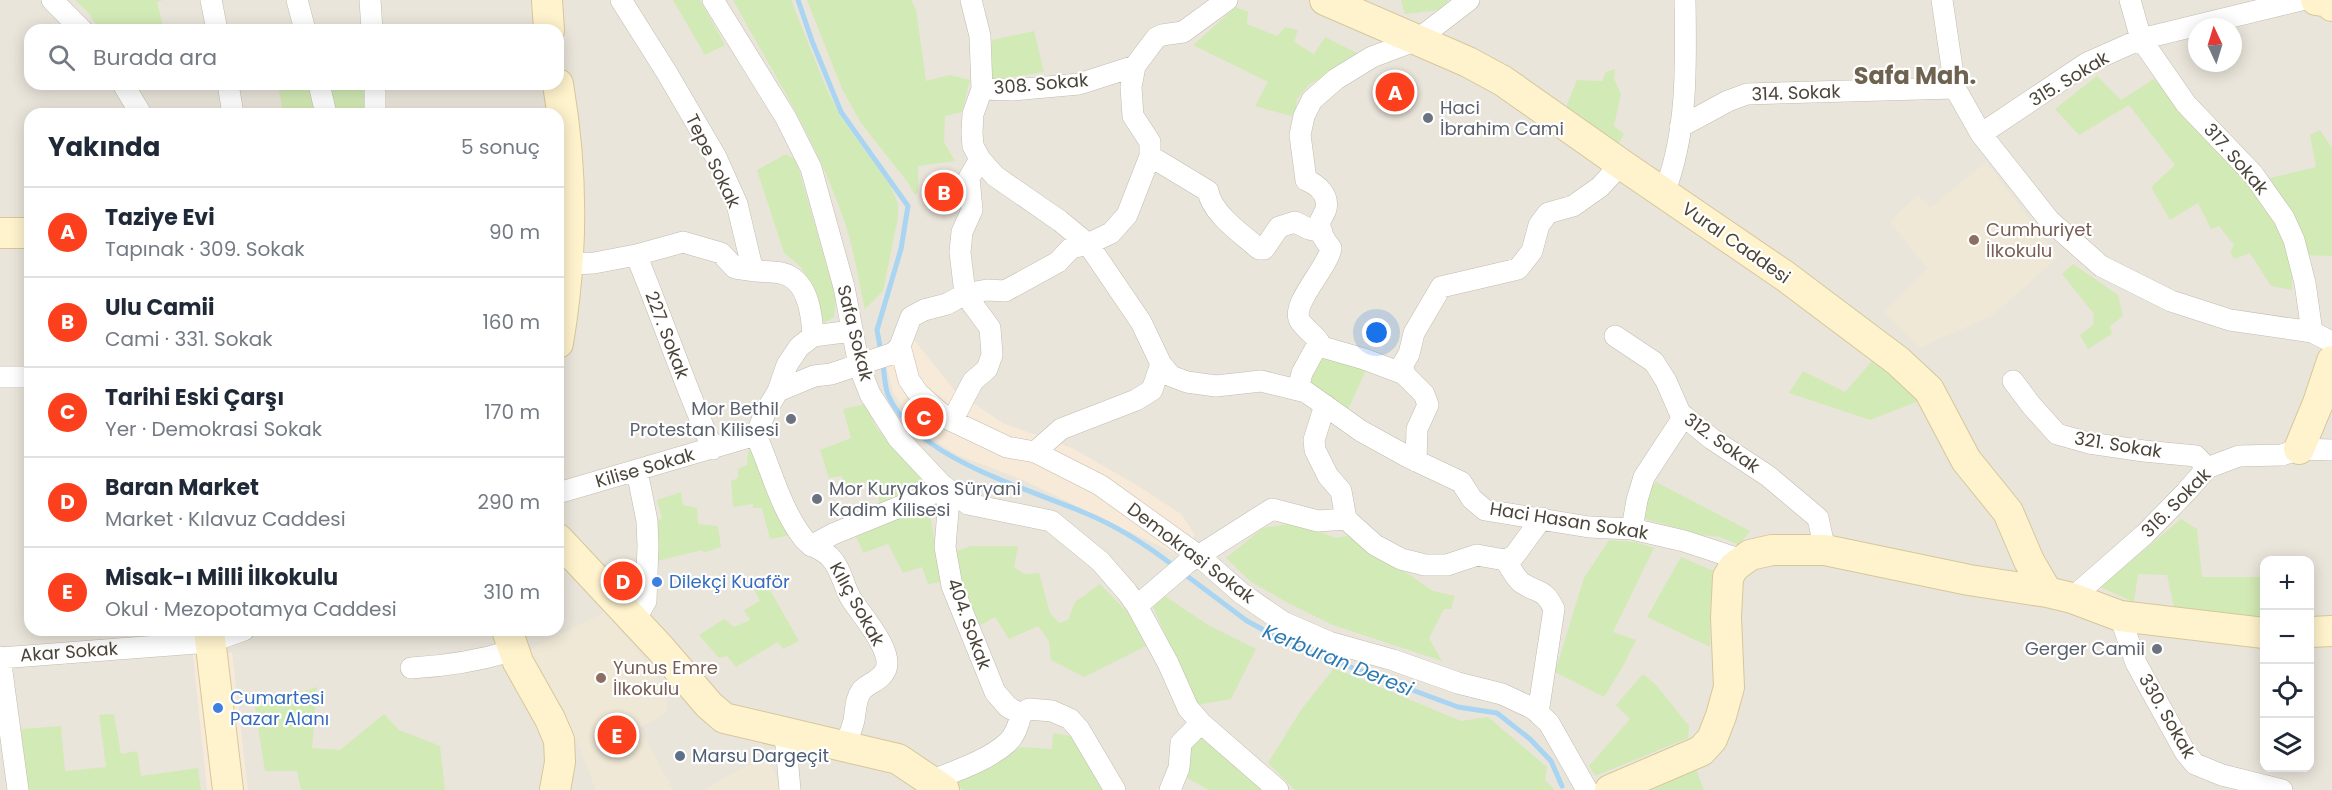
<!DOCTYPE html>
<html lang="tr">
<head>
<meta charset="utf-8">
<style>
	body { margin:0; font-family:Poppins,sans-serif; background:#f6f6f7; color:#1f2937 }
	.controls { position:absolute; right:18px; bottom:18px; display:grid; overflow:hidden; border-radius:12px; box-shadow:0 3px 15px #0003 }
	.controls button { width:54px; height:54px; display:grid; place-items:center; padding:0; border:0; border-bottom:2px solid #e0e1e3; background:#fff; color:#1f2937; font:30px sans-serif }
	.compass { position:absolute; left:2188px; top:18px; width:54px; height:54px; border-radius:50%; background:#fff; box-shadow:0 3px 15px #0003; rotate:356deg }
	.you { position:absolute; left:1377px; top:333px; width:21px; height:21px; margin:-15px; border:4px solid #fff; border-radius:50%; background:#1a73e8; box-shadow:0 0 0 9px #1a73e833 }
	.badge { display:grid; place-items:center; width:39px; height:39px; border-radius:50%; background:#fc3f1d; color:#fff; font-size:20px; font-weight:700 }
	.pin { position:absolute; translate:-50% -50%; border:3px solid #fff; box-shadow:0 2px 6px #0006 }
	.list { margin:0; padding:0; list-style:none }
	h2 { display:flex; justify-content:space-between; align-items:center; height:78px; margin:0; padding:0 24px; font-size:26px }
	h2 small { font-size:20px; font-weight:400; color:#747a83 }
	.list li { display:grid; grid-template-columns:39px 1fr auto; gap:18px; align-items:center; box-sizing:border-box; height:90px; padding:0 24px; border-top:2px solid #e0e1e3 }
	.list b { display:block; font-size:22px; white-space:nowrap }
	.list p { margin:0; font-size:20px; white-space:nowrap; color:#747a83 }
	.list em { font-size:20px; font-style:normal; color:#747a83 }
	.icon { flex:none; width:33px; height:33px; fill:none; stroke:currentColor; stroke-width:2; stroke-linecap:round; stroke-linejoin:round }
	.map { position:relative; flex:none; width:2332px; height:790px; overflow:hidden }
	.search { position:absolute; background:#fff; box-shadow:0 3px 15px #0003; left:24px; top:24px; width:540px; height:66px; display:flex; align-items:center; gap:15px; box-sizing:border-box; padding:0 21px; border-radius:18px; color:#747a83; font-size:22px }
	.panel { position:absolute; background:#fff; box-shadow:0 3px 15px #0003; left:24px; top:108px; width:540px; height:528px; border-radius:18px }
	.map>svg:first-child { display:block }
	.residential { fill:#eae5da; fill-rule:evenodd }
	.commercial { fill:#f7ead8 }
	.education { fill:#efe8d6 }
	.green { fill:#d2eab5 }
	.lines { fill:none; stroke-linecap:round; stroke-linejoin:round }
	.stream { stroke:#a9d4f2; stroke-width:5 }
	.street-casing { stroke:#c2bbae; stroke-width:22 }
	.secondary-casing { stroke:#d6c79b; stroke-width:32 }
	.street { stroke:#fff; stroke-width:21 }
	.secondary { stroke:#fff3cd; stroke-width:30 }
	.worship-dot { fill:#6b7280; stroke:#fff; stroke-width:2 }
	.education-dot { fill:#8d6e63; stroke:#fff; stroke-width:2 }
	.shop-dot { fill:#3f7fe0; stroke:#fff; stroke-width:2 }
	.service-dot { fill:#5c6f8a; stroke:#fff; stroke-width:2 }
	.labels { text-anchor:middle; stroke-width:4.5; stroke-linejoin:round; paint-order:stroke }
	.street-label { font-size:18px; fill:#4b4439; stroke:#fff }
	.worship-label { font-size:18px; fill:#5b616d; stroke:#fff; text-anchor:start }
	.education-label { font-size:18px; fill:#785e54; stroke:#fff; text-anchor:start }
	.shop-label { font-size:18px; fill:#366cbe; stroke:#fff; text-anchor:start }
	.service-label { font-size:18px; fill:#4e5e75; stroke:#fff; text-anchor:start }
	.water-label { font-size:20px; font-style:italic; fill:#2e7ab2; stroke:#fff }
	.district-label { font-size:24px; font-weight:bold; fill:#6e6250; stroke:#fff }
</style>
</head>
<body>
<div class="map">
<svg width="2332" height="790" viewBox="0 0 2332 790">
	<rect width="100%" height="100%" fill="#f6f3ec"/>
	<!-- residential -->
	<path class="residential" d="M0,0H2332V790H0ZM2197,27H2233V63H2197ZM30,30H558V84H30ZM30,114H558V630H30ZM2264,560H2310V768H2264Z"/>
	<!-- commercial -->
	<path class="commercial" d="M911,336L955,391L1003,423L1072,448L1135,484L1181,514L1195,535L1182,557L1021,479L957,455L925,434L911,421L893,392L886,364Z
		M232,652L248,790H207L193,655Z"/>
	<!-- education -->
	<path class="education" d="M1986,162L2058,257L1993,315L1919,348L1884,312L1928,269L1890,222L1918,195L1930,208Z
		M605,612L649,665L665,691L668,711L640,728L673,790H596L577,742L529,650Z
		M768,754L780,790H703Z"/>
	<!-- green -->
	<path class="green" d="M75,0H163L157,2L164,30H100L88,12Z
		M673,0H700L725,45L705,55Z
		M733,0H791L825,85L840,116L890,185L898,204V217L883,291L865,309C858,280 854,248 844,220C817,141 773,73 733,0Z
		M807,0H911L916,9L926,81L950,75L970,80L962,112L945,116L944,142L955,161L918,166V192L915,195L909,184L861,123L842,89Z
		M1401,0H1448L1447,9L1405,14Z
		M1236,7L1248,12L1247,24L1277,36L1285,27L1298,30L1294,42L1314,54L1325,37L1359,54L1309,85L1297,99L1295,117L1255,106L1268,82L1193,45Z
		M1034,31L1044,72L990,81L992,40Z
		M1615,69L1614,79L1621,94L1614,126L1624,134L1616,148L1566,107L1577,80L1602,81L1606,72Z
		M2097,76L2121,100L2154,79C2200,125 2267,192 2289,253C2293,264 2292,278 2292,290L2271,286L2250,253L2234,259L2230,252L2234,245L2219,226L2211,229L2198,203L2170,220L2151,187L2175,165L2129,105L2079,135L2055,109Z
		M278,84H311L320,114H283Z
		M323,84H364L366,114H332Z
		M2320,130L2332,148V256L2306,255L2289,213L2270,178L2316,167L2310,135Z
		M786,154L796,160L836,298L834,317L824,323L812,285L800,266L784,253L757,170Z
		M2073,264L2118,295L2123,316L2110,326L2112,334L2088,349L2080,335L2093,325L2094,314L2062,274Z
		M1329,356L1366,370L1347,412L1309,382L1320,360Z
		M1873,360L1924,399L1870,420L1789,393L1803,371L1845,392Z
		M865,404L876,427L929,487L880,504L874,482L843,484L842,476L829,478L820,450L851,438L843,409Z
		M752,450L791,535L770,539L762,508H753V504L733,507L731,481L738,478V469L747,465L748,451Z
		M1656,482L1750,531L1739,545L1720,537L1701,535L1639,517L1647,492Z
		M681,492L683,505L697,508L698,524L718,526L721,547L703,553L702,550L653,562L650,521L662,519L657,500Z
		M921,505L930,515L942,582L928,584L922,567L903,573L888,544L863,553L854,532Z
		M2181,519L2197,529L2202,577H2264V621L2174,608L2167,575L2138,574L2134,602L2100,587Z
		M1288,524L1312,529L1336,538L1351,535L1433,591L1455,596L1451,609H1444L1429,638L1442,661L1333,625L1288,603L1250,581L1226,558L1263,528Z
		M1609,540L1635,542L1654,548L1613,632L1636,640L1623,666L1604,697L1555,672L1584,578Z
		M971,546H1018L1014,567L1024,574L1039,573L1050,613L1059,623L1068,620L1075,602L1100,584L1129,614L1146,646L1084,677L1051,660L1049,641L1038,626L1009,639L995,617L977,627L951,553Z
		M1681,557L1714,571L1710,606V647L1647,617Z
		M766,583L799,641L783,649L778,642L736,667L727,656L719,658L699,635L724,619L734,627L750,620L744,610L760,601L753,587Z
		M1165,596L1208,625L1256,649L1231,699L1197,705L1153,607Z
		M1334,668L1461,721L1488,717L1547,767L1545,780L1555,790H1295L1268,763L1301,710Z
		M1643,674L1656,685L1689,726L1688,738L1595,776L1589,766L1630,719L1616,705Z
		M317,687L312,748L340,750L384,714L399,730L440,746L445,790H301L297,771H265L255,707Z
		M114,714L121,754L137,751L141,776L198,768L201,790H27L21,729L61,726L65,771L106,767L99,715Z
		M1053,733L1077,737L1105,790H963L952,782L1021,747L1052,749Z
		M1208,735L1270,790H1209L1187,778L1190,744Z
		M1696,769L1704,790H1652Z"/>
	<g class="lines">
		<!-- stream -->
		<path class="stream" d="M798,0L812,41L841,112L908,206L901,249L877,330L881,352
			M882,361C885,372 884,387 889,397C919,460 1025,487 1085,513C1117,526 1148,546 1175,567
			M1183,573L1247,621L1294,646L1458,707L1497,713L1530,739L1551,761L1562,786"/>
		<defs>
			<path id="street" d="M52,0L82,30
				M211,0L217,30
				M297,0L305,30
				M370,0L372,30
				M621,0L667,73L716,157L737,204L751,263L756,271C766,272 781,271 789,276C809,286 812,316 813,336
				M713,0L786,118L811,168L844,287L859,366L870,394L898,438L941,484L968,504L1051,521L1100,561L1127,592L1137,606L1168,663L1188,708L1201,723L1278,790
				M971,0L980,36L982,89L973,114L972,133L973,146L980,159L995,176L1060,221L1088,244L1141,322L1161,364L1171,376L1187,382L1216,386L1261,381L1306,392L1361,431L1410,458L1461,482L1472,499L1485,510L1589,527L1632,529L1684,541L1742,560
				M1942,0L1955,88L1981,134L2049,220L2101,266L2171,301L2230,320L2312,332L2332,342
				M2130,0L2141,39L2186,104L2253,174L2284,218L2294,240L2305,283L2312,332
				M123,84L141,114
				M228,84L233,114
				M319,84L326,114
				M375,84V114
				M982,89L1013,90L1079,84L1135,66
				M1680,127L1728,101L1747,94L1955,88
				M1981,134L2087,63L2141,39L2301,0
				M1150,156L1208,191C1212,214 1242,234 1259,249H1264L1279,227L1295,222L1309,229L1322,232
				M1664,193C1688,132 1686,65 1685,0
				M636,255C663,319 684,385 713,449
				M569,264L594,263L636,255L683,242L721,253L735,268L756,271
				M1615,336L1654,362L1666,381L1680,413L1712,439L1768,476L1818,518L1825,550
				M900,346L909,380L918,393L946,418L1007,447L1035,452L1100,485L1199,556L1241,593L1283,622L1329,642L1393,660L1458,683L1502,694L1534,709L1549,723L1587,790
				M1319,346L1364,359L1404,374
				M0,377H30
				M2013,381L2031,405L2057,434L2089,443L2144,451L2196,456L2207,468
				M1298,389L1302,373L1319,342C1314,334 1305,329 1300,321C1290,304 1328,268 1331,248C1325,241 1319,233 1320,222C1321,218 1325,213 1326,209C1329,195 1318,185 1306,180L1300,135L1304,116L1312,100L1336,79L1372,57L1417,40L1469,0
				M778,391L814,376L831,374L894,353L900,346L911,317L924,310L947,304L965,294L987,290L1005,291L1058,262L1071,248L1088,244L1111,233L1127,215L1150,156V142L1133,116L1131,87L1135,66L1156,38L1162,35L1183,32L1227,0
				M1325,405L1314,440L1315,450L1328,476L1341,491L1346,519L1375,545L1401,559L1425,565H1447L1477,555L1505,560L1514,556L1542,518
				M952,421L973,381L987,369L992,355L990,328L965,294L960,252L962,232L972,210L969,178L980,159
				M756,435C771,469 781,510 804,539C811,547 823,549 830,557C841,568 843,584 850,597C860,614 893,649 886,669C881,681 870,682 862,690C855,699 856,710 854,720C852,729 848,738 845,746
				M1035,452L1061,429L1136,400L1152,390L1161,364
				M1416,461L1417,429L1428,405L1424,394L1404,374L1403,364L1409,354L1414,333L1441,287L1518,269L1532,251L1539,225L1548,213L1573,206L1600,187L1621,164
				M558,493L756,435L765,413L778,391L787,365L799,347L813,336L852,331
				M1632,529L1637,500L1644,477L1684,416
				M811,546L833,534L946,488L948,511L945,547L952,586L995,692L1008,707L1021,714
				M1505,560C1510,566 1515,578 1522,583C1539,594 1544,588 1554,609L1538,713
				M2072,598L2145,534L2186,492L2207,468L2239,456L2282,455L2299,449L2332,450
				M1137,606L1187,563L1272,509L1318,521L1346,519
				M2120,616L2136,663L2185,752L2195,764L2222,775L2282,790
				M635,620L646,601L648,546L647,521L637,471
				M0,657L18,790
				M0,658L210,642L244,630
				M411,668C447,666 479,661 514,650
				M785,733L790,790
				M930,781C955,771 987,761 1007,743C1015,736 1019,724 1021,714L1029,709L1052,711L1070,719L1079,729L1115,790
				M1170,790L1179,768L1181,743L1201,723"/>
			<path id="secondary" d="M547,0L549,30
				M1325,0L1468,62L1503,81L1621,164L1785,276L1898,361L1929,390L1966,460L2008,512L2029,561L2047,592
				M2316,0L2329,2L2332,6
				M558,84C573,173 573,253 558,343
				M0,233H30
				M2299,449L2318,403L2332,361
				M558,539L660,648L709,705L724,718L898,759L944,790
				M209,630L228,790
				M507,630L518,662L550,719L559,740L560,762L555,790
				M2310,632L2332,631
				M1610,790L1701,751L1712,739L1721,716L1729,687L1726,618L1728,577L1734,567L1750,555L1772,550H1825L1969,580L2047,592L2072,598L2120,616L2264,633"/>
		</defs>
		<!-- street casing -->
		<use href="#street" class="street-casing"/>
		<!-- secondary casing -->
		<use href="#secondary" class="secondary-casing"/>
		<!-- street -->
		<use href="#street" class="street"/>
		<!-- secondary -->
		<use href="#secondary" class="secondary"/>
	</g>
	<!-- markers -->
	<g class="worship-dot">
		<circle cx="1428" cy="118" r="6"/>
		<circle cx="791" cy="419" r="6"/>
		<circle cx="817" cy="499" r="6"/>
		<circle cx="2157" cy="649" r="6"/>
	</g>
	<g class="education-dot">
		<circle cx="1974" cy="240" r="6"/>
		<circle cx="601" cy="678" r="6"/>
	</g>
	<g class="shop-dot">
		<circle cx="657" cy="582" r="6"/>
		<circle cx="218" cy="708" r="6"/>
	</g>
	<circle class="service-dot" cx="680" cy="756" r="6"/>
	<g class="labels">
		<!-- street labels -->
		<g class="street-label">
			<text transform="translate(2069 79) rotate(-31)" y="6">315. Sokak</text>
			<text transform="translate(1041 84) rotate(-5)" y="6">308. Sokak</text>
			<text transform="translate(1796 93) rotate(-2)" y="6">314. Sokak</text>
			<text transform="translate(2236 159) rotate(49)" y="6">317. Sokak</text>
			<text transform="translate(713 161) rotate(64)" y="6">Tepe Sokak</text>
			<text transform="translate(1736 243) rotate(35)" y="6">Vural Caddesi</text>
			<text transform="translate(855 333) rotate(76)" y="6">Safa Sokak</text>
			<text transform="translate(667 335) rotate(69)" y="6">227. Sokak</text>
			<text transform="translate(1722 443) rotate(36)" y="6">312. Sokak</text>
			<text transform="translate(2118 445) rotate(9)" y="6">321. Sokak</text>
			<text transform="translate(645 468) rotate(-16)" y="6">Kilise Sokak</text>
			<text transform="translate(2176 503) rotate(-45)" y="6">316. Sokak</text>
			<text transform="translate(1569 521) rotate(9)" y="6">Haci Hasan Sokak</text>
			<text transform="translate(1191 553) rotate(37)" y="6">Demokrasi Sokak</text>
			<text transform="translate(857 604) rotate(61)" y="6">Kılıç Sokak</text>
			<text transform="translate(969 624) rotate(70)" y="6">404. Sokak</text>
			<text transform="translate(69 652) rotate(-4)" y="6">Akar Sokak</text>
			<text transform="translate(2167 716) rotate(60)" y="6">330. Sokak</text>
		</g>
		<!-- worship labels -->
		<g class="worship-label">
			<text x="1440" y="114">Haci<tspan x="1440" dy="21">İbrahim Cami</tspan></text>
			<text x="779" y="415" text-anchor="end">Mor Bethil<tspan x="779" dy="21">Protestan Kilisesi</tspan></text>
			<text x="829" y="495">Mor Kuryakos Süryani<tspan x="829" dy="21">Kadim Kilisesi</tspan></text>
			<text x="2145" y="655" text-anchor="end">Gerger Camii</text>
		</g>
		<!-- education labels -->
		<g class="education-label">
			<text x="1986" y="236">Cumhuriyet<tspan x="1986" dy="21">İlkokulu</tspan></text>
			<text x="613" y="674">Yunus Emre<tspan x="613" dy="21">İlkokulu</tspan></text>
		</g>
		<!-- shop labels -->
		<g class="shop-label">
			<text x="669" y="588">Dilekçi Kuaför</text>
			<text x="230" y="704">Cumartesi<tspan x="230" dy="21">Pazar Alanı</tspan></text>
		</g>
		<!-- service labels -->
		<g class="service-label">
			<text x="692" y="762">Marsu Dargeçit</text>
		</g>
		<!-- water labels -->
		<g class="water-label">
			<text transform="translate(1338 660) rotate(22)" y="7">Kerburan Deresi</text>
		</g>
		<!-- district labels -->
		<g class="district-label">
			<text x="1915" y="84">Safa Mah.</text>
		</g>
	</g>
</svg>
<div class="controls">
<button>+</button>
<button>−</button>
<button><svg class="icon" aria-label="locate" viewBox="0 0 24 24"><circle cx="12" cy="12" r="6"/><path d="M12 2v4M12 18v4M2 12h4M18 12h4"/></svg></button>
<button><svg class="icon" aria-label="layers" viewBox="0 0 24 24"><path d="M12 4l9 5-9 5-9-5zM3 14l9 5 9-5"/></svg></button>
</div>
<svg class="compass" viewBox="-18 -18 36 36"><path d="M0-13l5 13h-10z" fill="#e53935"/><path d="M0 13l5-13h-10z" fill="#747a83"/></svg>
<div class="you"></div>
<div class="pin badge" style="left:1395px;top:92px">A</div>
<div class="pin badge" style="left:944px;top:192px">B</div>
<div class="pin badge" style="left:924px;top:417px">C</div>
<div class="pin badge" style="left:623px;top:581px">D</div>
<div class="pin badge" style="left:617px;top:735px">E</div>
<div class="search"><svg class="icon" aria-label="search" viewBox="0 0 24 24"><circle cx="10" cy="10" r="6"/><path d="M15 15l6 6"/></svg>Burada ara</div>
<section class="panel">
<h2>Yakında<small>5 sonuç</small></h2>
<ul class="list">
<li><span class="badge">A</span><div><b>Taziye Evi</b><p>Tapınak · 309. Sokak</p></div><em>90 m</em></li>
<li><span class="badge">B</span><div><b>Ulu Camii</b><p>Cami · 331. Sokak</p></div><em>160 m</em></li>
<li><span class="badge">C</span><div><b>Tarihi Eski Çarşı</b><p>Yer · Demokrasi Sokak</p></div><em>170 m</em></li>
<li><span class="badge">D</span><div><b>Baran Market</b><p>Market · Kılavuz Caddesi</p></div><em>290 m</em></li>
<li><span class="badge">E</span><div><b>Misak-ı Milli İlkokulu</b><p>Okul · Mezopotamya Caddesi</p></div><em>310 m</em></li>
</ul>
</section>
</div>
</body>
</html>
